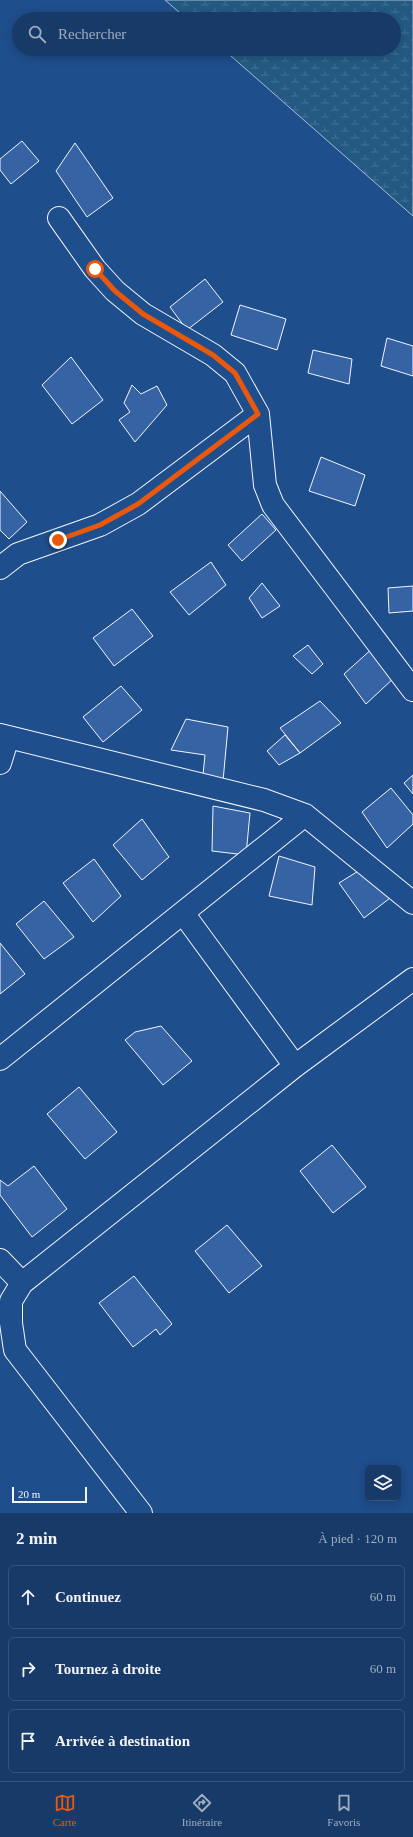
<!DOCTYPE html>
<html lang="fr">
<head>
<meta charset="utf-8">
<style>
	body { margin:0; font-family:Georgia,serif; background:#244571; color:#f1f3f6 }
	.controls { position:absolute; right:12px; bottom:12px; display:grid; overflow:hidden; border-radius:6px; box-shadow:0 2px 10px #0003 }
	.controls button { width:36px; height:36px; display:grid; place-items:center; padding:0; border:0; border-bottom:1px solid #36547d; background:#173a69; color:#f1f3f6; font:20px sans-serif }
	.scale { position:absolute; left:12px; bottom:10px; width:75px; box-sizing:border-box; padding-left:4px; border:2px solid #f2f6ff; border-top:0; font-size:11px; line-height:14px; white-space:nowrap; color:#f2f6ff; -webkit-text-stroke:3px #1f4e8c; paint-order:stroke }
	.stop { position:absolute; width:12px; height:12px; margin:-9px; border:3px solid #ea580c; border-radius:50%; background:#fff }
	.stop.end { background:#ea580c; border-color:#fff; box-shadow:0 1px 4px #0008 }
	.list { margin:0; padding:0; list-style:none }
	h2 { display:flex; justify-content:space-between; align-items:center; height:52px; margin:0; padding:0 16px; font-size:17px }
	h2 small { font-size:13px; font-weight:400; color:#9eadc0 }
	.list li { display:grid; grid-template-columns:26px 1fr auto; gap:12px; align-items:center; box-sizing:border-box; height:64px; margin:0 8px 8px; padding:0 8px; border:1px solid #36547d; border-radius:6px }
	.list b { display:block; font-size:15px; white-space:nowrap }
	.list em { font-size:13px; font-style:normal; color:#9eadc0 }
	.icon { flex:none; width:22px; height:22px; fill:none; stroke:currentColor; stroke-width:2; stroke-linecap:round; stroke-linejoin:round }
	.map { position:relative; flex:none; width:413px; height:1513px; overflow:hidden }
	.search { position:absolute; background:#173a69; box-shadow:0 2px 10px #0003; left:12px; right:12px; top:12px; height:44px; display:flex; align-items:center; gap:10px; box-sizing:border-box; padding:0 14px; border-radius:22px; color:#9eadc0; font-size:15px }
	.sheet { height:268px; background:#173a69 }
	nav { display:flex; justify-content:space-around; align-items:center; box-sizing:border-box; height:56px; border-top:1px solid #36547d; background:#173a69; font-size:11px; color:#9eadc0 }
	nav a { display:grid; justify-items:center; gap:2px }
	nav .on { color:#ea580c }
	.map>svg:first-child { display:block }
	.wetland { fill:url(#wetland-marsh); stroke:#a8bbd7 }
	.building { fill:#3563a3; stroke:#f2f6ff }
	.lines { fill:none; stroke-linecap:round; stroke-linejoin:round }
	.street-casing { stroke:#f2f6ff; stroke-width:24 }
	.street { stroke:#1f4e8c; stroke-width:22 }
	.route { stroke:#ea580c; stroke-width:5 }
</style>
</head>
<body>
<div class="map">
<svg width="413" height="1513" viewBox="0 0 413 1513">
	<defs>
		<pattern id="wetland-marsh" width="20" height="14" patternUnits="userSpaceOnUse"><rect width="20" height="14" fill="#245a82"/><path d="M1 5h8M5 5V1M11 12h8M15 12V8" fill="none" stroke="#447295"/></pattern>
	</defs>
	<rect width="100%" height="100%" fill="#1f4e8c"/>
	<!-- wetland -->
	<path class="wetland" d="M165,0H413V216L223,49H394V19H187Z"/>
	<!-- building -->
	<path class="building" d="M22,141L39,161L11,184L0,170V159Z
		M75,143L113,198L87,217L56,171Z
		M205,279L223,302L187,330L170,307Z
		M240,305L286,319L277,350L231,335Z
		M387,338L413,346V376L381,366Z
		M313,350L352,359L349,384L308,373Z
		M71,357L103,400L72,424L42,385Z
		M132,385L141,394L157,386L167,405L135,442L119,420L130,412L124,403Z
		M321,457L365,475L355,506L309,491Z
		M0,491L27,522L9,539L0,530Z
		M262,514L276,530L242,561L228,545Z
		M211,562L226,585L189,615L170,592Z
		M262,583L280,606L262,618L249,598Z
		M413,586V611L389,613L388,588Z
		M132,609L153,636L114,666L93,638Z
		M308,645L323,664L312,674L293,656Z
		M374,647L396,676L366,704L344,674Z
		M121,686L142,710L103,742L83,717Z
		M320,701L341,723L300,753L280,728Z
		M186,719L228,727L223,781L203,775L205,755L171,750Z
		M285,735L300,753L279,765L267,751Z
		M413,775V794L404,783Z
		M391,788L413,815V824L387,848L362,812Z
		M213,806L250,813L246,855L212,851Z
		M142,819L169,857L142,880L113,845Z
		M279,856L315,867L312,905L269,896Z
		M94,859L121,896L93,922L63,883Z
		M368,865L394,895L364,918L339,883Z
		M44,901L74,937L44,959L16,924Z
		M0,943L25,974L0,994Z
		M161,1026L192,1061L163,1085L125,1040L135,1032Z
		M79,1087L117,1132L85,1159L47,1114Z
		M332,1145L366,1187L333,1213L300,1171Z
		M34,1166L67,1209L32,1237L0,1195V1180L8,1186Z
		M227,1225L262,1266L229,1293L195,1251Z
		M134,1276L172,1324L160,1335L156,1329L133,1347L99,1303Z"/>
	<g class="lines">
		<defs>
			<path id="street" d="M59,218L95,269L115,291L143,314L213,355L235,373L258,414L265,485L273,505L413,690
				M0,568L18,554L100,525L138,504L258,414
				M0,735L264,800L305,815L413,903
				M0,763L8,737
				M183,913L295,1066
				M0,1059L305,815
				M0,1260L22,1283
				M141,1513L15,1350L11,1323V1301L22,1283L295,1066L413,979"/>
		</defs>
		<!-- street casing -->
		<use href="#street" class="street-casing"/>
		<!-- street -->
		<use href="#street" class="street"/>
	</g>
	<g class="lines">
		<!-- route -->
		<path class="route" d="M58,540L100,525L138,504L258,414L235,373L213,355L143,314L115,291L95,269"/>
	</g>
</svg>
<div class="controls">
<button><svg class="icon" aria-label="layers" viewBox="0 0 24 24"><path d="M12 4l9 5-9 5-9-5zM3 14l9 5 9-5"/></svg></button>
</div>
<div class="scale">20 m</div>
<div class="stop" style="left:95px;top:269px"></div>
<div class="stop end" style="left:58px;top:540px"></div>
<div class="search"><svg class="icon" aria-label="search" viewBox="0 0 24 24"><circle cx="10" cy="10" r="6"/><path d="M15 15l6 6"/></svg>Rechercher</div>
</div>
<section class="sheet">
<h2>2 min<small>À pied · 120 m</small></h2>
<ul class="list">
<li><svg class="icon" aria-label="ahead" viewBox="0 0 24 24"><path d="M12 20V5M6 11l6-6 6 6"/></svg><div><b>Continuez</b></div><em>60 m</em></li>
<li><svg class="icon" aria-label="right" viewBox="0 0 24 24"><path d="M7 20v-9h11M14 6l5 5-5 5"/></svg><div><b>Tournez à droite</b></div><em>60 m</em></li>
<li><svg class="icon" aria-label="arrive" viewBox="0 0 24 24"><path d="M6 21V4h12l-3 4 3 4H6"/></svg><div><b>Arrivée à destination</b></div></li>
</ul>
</section>
<nav>
<a class="on"><svg class="icon" aria-label="map" viewBox="0 0 24 24"><path d="M3 6l6-2 6 2 6-2v14l-6 2-6-2-6 2zM9 4v14M15 6v14"/></svg>Carte</a>
<a><svg class="icon" aria-label="directions" viewBox="0 0 24 24"><path d="M12 3l9 9-9 9-9-9zM9 14v-3h6M13 9l2 2-2 2"/></svg>Itinéraire</a>
<a><svg class="icon" aria-label="saved" viewBox="0 0 24 24"><path d="M7 4h10v16l-5-4-5 4z"/></svg>Favoris</a>
</nav>
</body>
</html>
